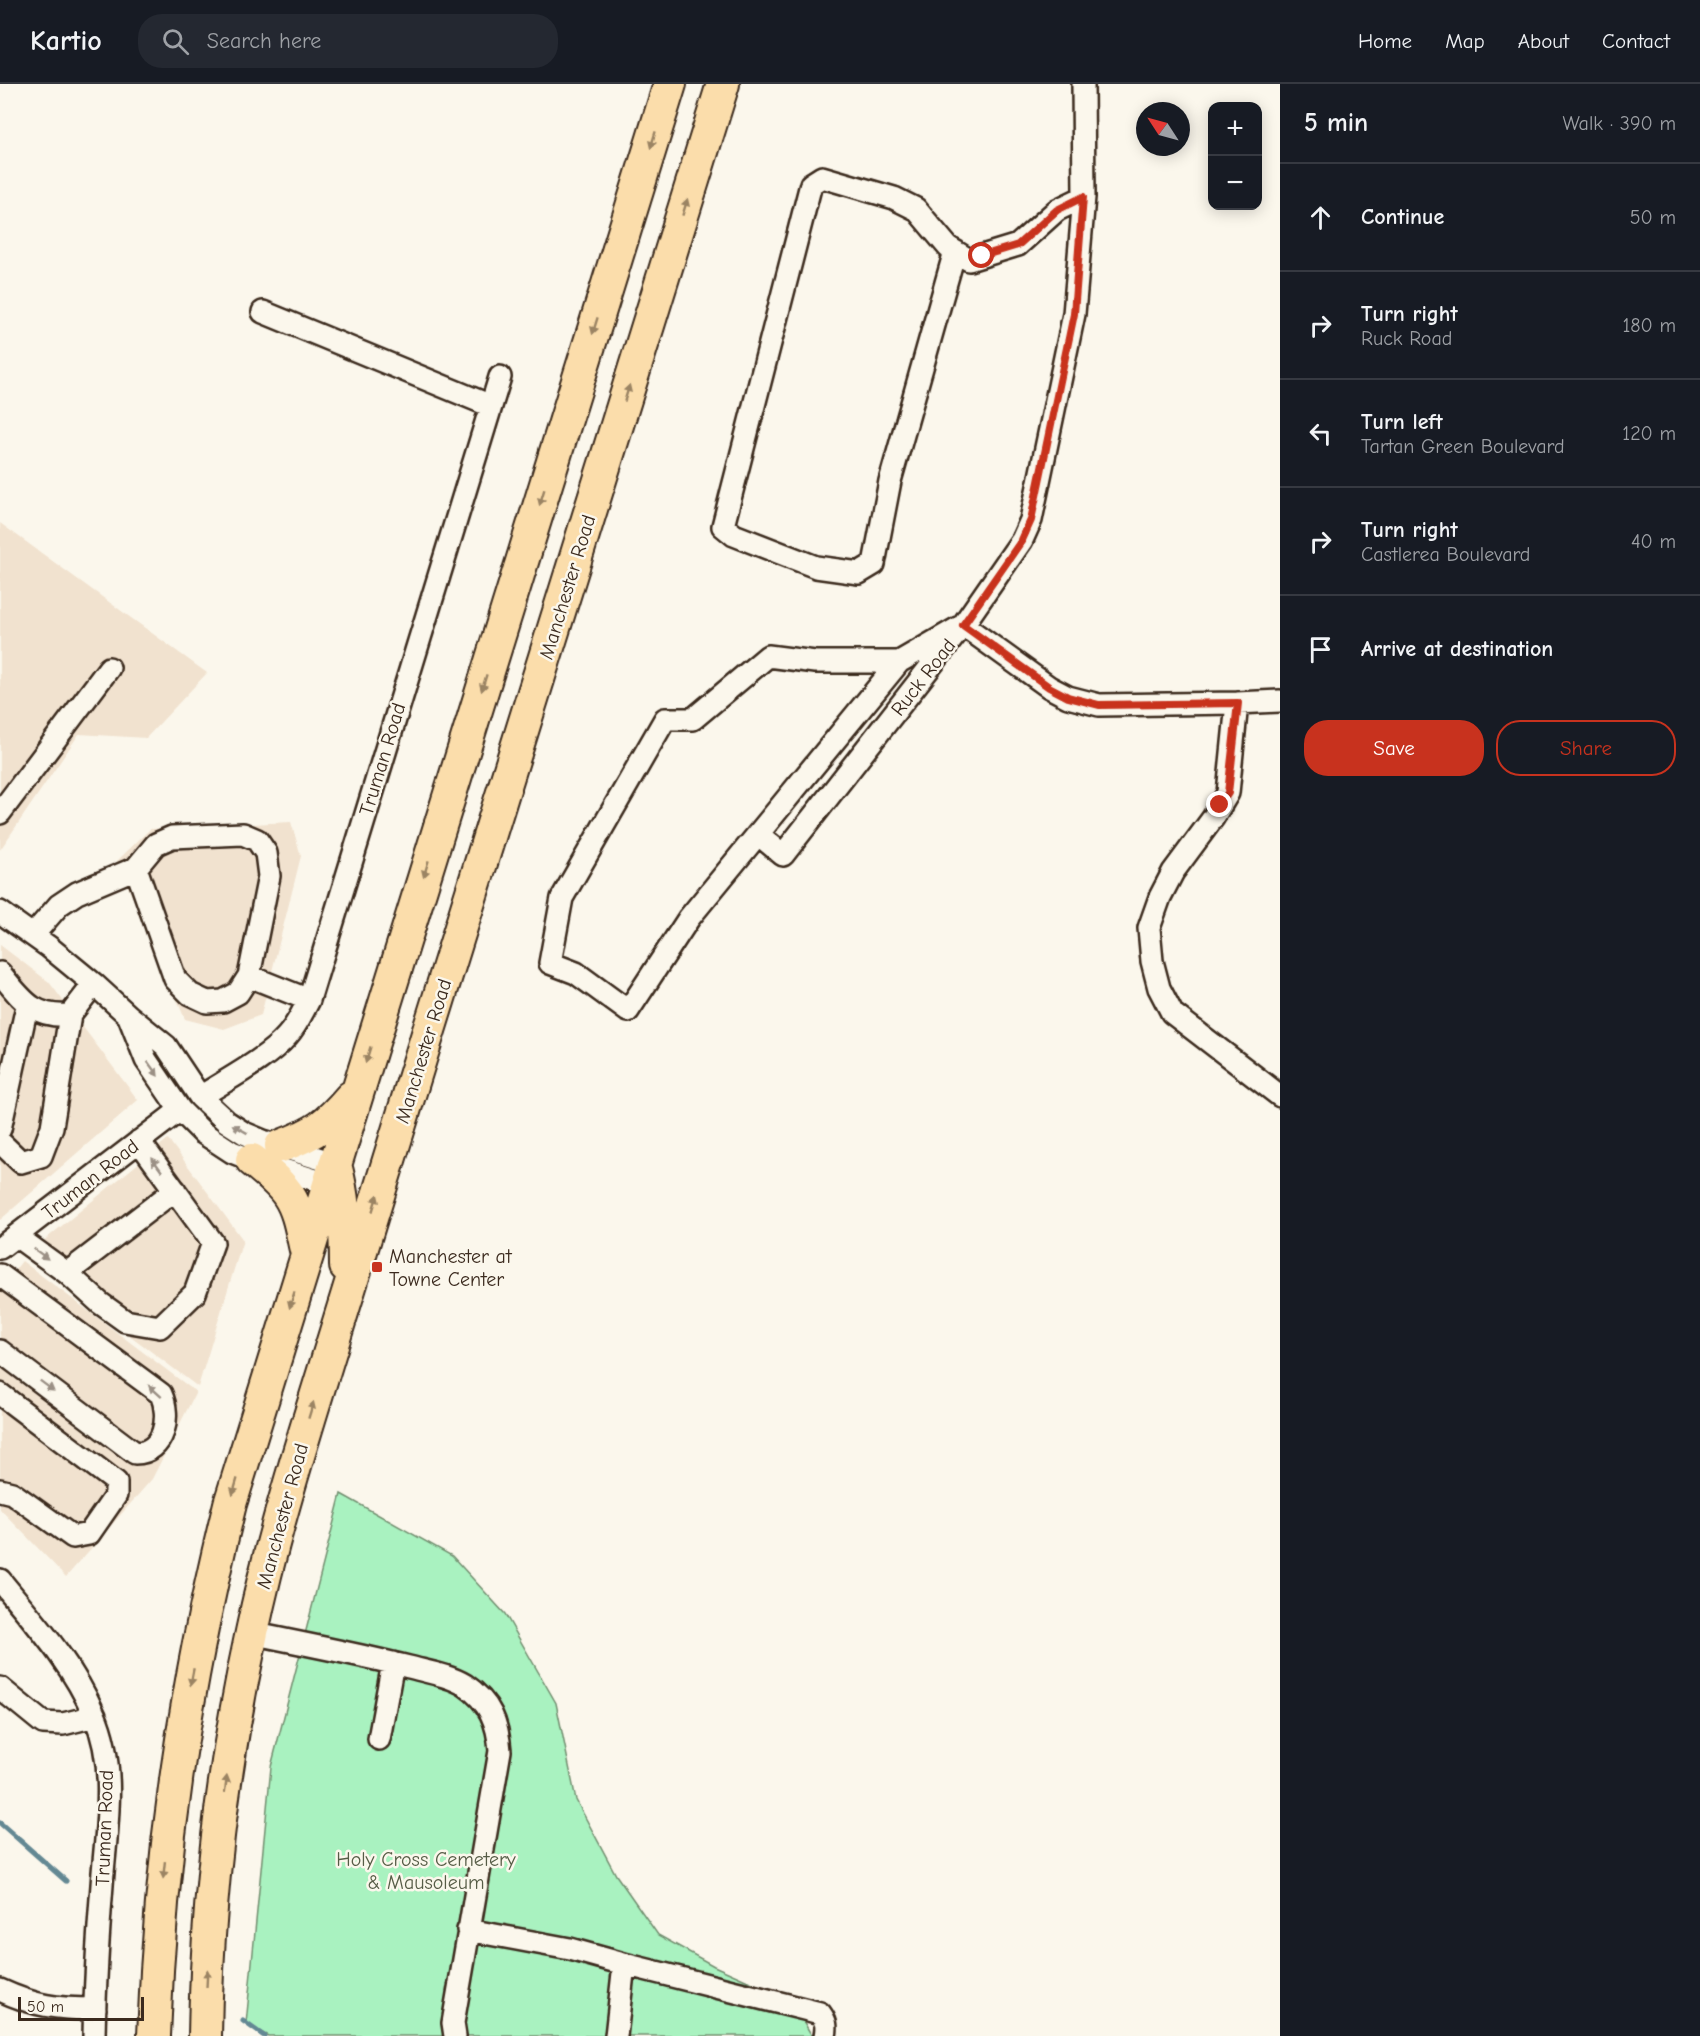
<!DOCTYPE html>
<html lang="en">
<head>
<meta charset="utf-8">
<style>
	body { margin:0; font-family:"Comic Neue",sans-serif; background:#242831; color:#f1f3f6 }
	.controls { position:absolute; right:18px; top:18px; display:grid; overflow:hidden; border-radius:12px; box-shadow:0 3px 15px #0003 }
	.controls button { width:54px; height:54px; display:grid; place-items:center; padding:0; border:0; border-bottom:2px solid #363941; background:#171b24; color:#f1f3f6; font:30px sans-serif }
	.compass { position:absolute; left:1136px; top:18px; width:54px; height:54px; border-radius:50%; background:#171b24; box-shadow:0 3px 15px #0003; rotate:306deg }
	.scale { position:absolute; left:18px; bottom:15px; width:126px; box-sizing:border-box; padding-left:6px; border:3px solid #3b2a1e; border-top:0; font-size:16px; line-height:21px; white-space:nowrap; color:#3b2a1e; -webkit-text-stroke:4px #fbf7ec; paint-order:stroke }
	.stop { position:absolute; width:18px; height:18px; margin:-14px; border:4px solid #c8321e; border-radius:50%; background:#fff }
	.stop.end { background:#c8321e; border-color:#fff; box-shadow:0 2px 6px #0008 }
	.list { margin:0; padding:0; list-style:none }
	h2 { display:flex; justify-content:space-between; align-items:center; height:78px; margin:0; padding:0 24px; font-size:26px }
	h2 small { font-size:20px; font-weight:400; color:#9ea1a6 }
	.list li { display:grid; grid-template-columns:39px 1fr auto; gap:18px; align-items:center; box-sizing:border-box; height:108px; padding:0 24px; border-top:2px solid #363941 }
	.list b { display:block; font-size:22px; white-space:nowrap }
	.list p { margin:0; font-size:20px; white-space:nowrap; color:#9ea1a6 }
	.list em { font-size:20px; font-style:normal; color:#9ea1a6 }
	.actions { display:flex; gap:12px; padding:18px 24px }
	.actions a { flex:1; padding:14px 0; border:2px solid #c8321e; border-radius:24px; text-align:center; font-size:21px; color:#c8321e }
	.actions .main { background:#c8321e; color:#fff }
	.icon { flex:none; width:33px; height:33px; fill:none; stroke:currentColor; stroke-width:2; stroke-linecap:round; stroke-linejoin:round }
	.map { position:relative; flex:none; width:1280px; height:1952px; overflow:hidden }
	header { display:flex; align-items:center; gap:36px; box-sizing:border-box; height:84px; padding:0 30px; background:#171b24; border-bottom:2px solid #363941 }
	header strong { font-size:28px }
	nav { display:flex; gap:33px; margin-inline-start:auto; font-size:21px }
	.search { width:420px; height:54px; background:#242831; display:flex; align-items:center; gap:15px; box-sizing:border-box; padding:0 21px; border-radius:24px; color:#9ea1a6; font-size:22px }
	main { display:flex }
	aside { flex:1; background:#171b24 }
	.map>svg:first-child { display:block }
	.built { fill:#f1e2cf }
	.green { fill:#a9f2c0; stroke:#728e6f; stroke-width:1.5 }
	.lines { fill:none; stroke-linecap:round; stroke-linejoin:round }
	.stream { stroke:#648893; stroke-width:5 }
	.minor-casing { stroke:#3b2a1e; stroke-width:26 }
	.highway-casing { stroke:#3b2a1e; stroke-width:36 }
	.minor { stroke:#fbf7ec; stroke-width:21 }
	.highway { stroke:#fbddab; stroke-width:32 }
	.oneway { fill:#9b8464 }
	.oneway2 { fill:#9b9085 }
	.route { stroke:#c8321e; stroke-width:8 }
	.poi-dot { fill:#c8321e; stroke:#fbf7ec; stroke-width:2 }
	.labels { text-anchor:middle; stroke-width:5; stroke-linejoin:round; paint-order:stroke }
	.street-label { font-size:20px; fill:#3b2a1e; stroke:#fbf7ec }
	.poi-label { font-size:20px; fill:#3b2a1e; stroke:#fbf7ec; text-anchor:start }
	.park-label { font-size:20px; fill:#565c46; stroke:#fbf7ec }
</style>
</head>
<body>
<header>
<strong>Kartio</strong>
<div class="search"><svg class="icon" aria-label="search" viewBox="0 0 24 24"><circle cx="10" cy="10" r="6"/><path d="M15 15l6 6"/></svg>Search here</div>
<nav><a>Home</a><a>Map</a><a>About</a><a>Contact</a></nav>
</header>
<main>
<div class="map">
<svg width="1280" height="1952" viewBox="0 0 1280 1952">
	<rect width="100%" height="100%" fill="#fbf7ec"/>
	<filter id="ink" filterUnits="userSpaceOnUse"><feTurbulence type="fractalNoise" baseFrequency=".0167" numOctaves="2"/><feDisplacementMap in="SourceGraphic" scale="12" xChannelSelector="R" yChannelSelector="G"/><feConvolveMatrix kernelMatrix="1 2 1 2 8 2 1 2 1" color-interpolation-filters="sRGB"/></filter>
	<g filter="url(#ink)">
		<!-- built -->
		<path class="built" d="M0,439L207,589L146,654L79,650L0,766Z
			M291,738L301,772L261,931L224,945L185,935L117,777L150,745Z
			M0,861L49,898L138,1016L0,1136Z
			M168,1055L243,1156L198,1303L25,1172Z
			M22,1177L196,1308L152,1395L66,1493L0,1425V1205Z"/>
		<!-- green -->
		<path class="green" d="M341,1410L452,1472L505,1530L556,1619L576,1716L616,1791L658,1851L714,1882L791,1916L812,1952H268L246,1940L271,1683Z"/>
		<g class="lines">
			<!-- stream -->
			<path class="stream" d="M0,1739L66,1797
				M243,1937L264,1952"/>
			<defs>
				<path id="minor" d="M955,167L890,397L874,480L859,489L816,483L734,451L723,442L811,100L822,93L894,114L916,125L948,163L969,176L1018,161L1057,126L1084,113
					M263,228L491,322
					M899,578L963,541L1049,603L1068,613L1099,621L1237,619L1280,617
					M1237,619L1228,709L1213,734L1173,788L1160,813L1149,844L1152,877L1159,904L1172,929L1280,1012
					M0,729L109,584
					M758,750L689,834L628,927L576,889L550,879L562,814L665,635H693L768,572L815,578H899L758,750L783,771L963,541L1022,456L1031,436L1074,230L1084,113L1083,0
					M0,828L49,863L94,900L129,932L166,962L200,1013L227,1038L244,1049L263,1057L334,1079
					M33,851L59,821L77,809L136,784L156,760L172,753L243,750L257,756L266,769L269,792L249,892L238,909L223,917L207,918L190,910L175,895L136,784
					M0,889C22,915 32,934 70,931L94,900
					M249,892L309,916
					M129,933L146,976L180,1026L203,1049L232,1068L252,1076L328,1100
					M200,1013C226,996 267,975 287,952C297,941 302,929 309,916L500,293
					M0,1045L27,922
					M0,1058L21,1078L41,1072L52,1043L70,931
					M16,1152L67,1189L100,1219L125,1237L160,1243L195,1209L213,1159L139,1057
					M0,1164L180,1026
					M67,1189L175,1106
					M0,1191L161,1310C171,1332 165,1369 135,1369L0,1267
					M0,1310L116,1398V1411L89,1450L73,1453L12,1409L0,1406
					M0,1496C35,1539 72,1579 94,1630C118,1685 106,1744 102,1801C98,1852 95,1902 94,1952
					M251,1549C304,1560 357,1570 409,1583C428,1588 448,1591 465,1601C490,1618 498,1639 500,1667L453,1939L455,1952
					M0,1604L43,1639L63,1640L95,1632
					M379,1655L393,1579
					M468,1846L570,1865L624,1880L616,1952
					M624,1880L820,1929C826,1937 827,1942 825,1952
					M0,1906C35,1922 56,1925 95,1925"/>
				<path id="highway" d="M281,1062C316,1049 327,1041 351,1013
					M252,1076C265,1087 280,1098 289,1112C300,1129 302,1151 307,1170
					M335,1080C344,1114 346,1147 346,1182
					M154,1952C160,1768 186,1598 230,1420L670,0
					M205,1952C207,1817 223,1681 252,1548C272,1452 302,1358 331,1264C364,1157 397,1050 430,943C528,629 625,314 723,0"/>
			</defs>
			<!-- minor casing -->
			<use href="#minor" class="minor-casing"/>
			<!-- highway casing -->
			<use href="#highway" class="highway-casing"/>
			<!-- minor -->
			<use href="#minor" class="minor"/>
			<!-- highway -->
			<use href="#highway" class="highway"/>
		</g>
		<!-- one-way arrows -->
		<defs><path id="oneway-solid" d="M-6-.8H1V-3.2L6.5 0L1 3.2V.8H-6Z" transform="scale(1.5)"/></defs>
		<g class="oneway">
			<use href="#oneway-solid" transform="translate(653 56) rotate(107)"/>
			<use href="#oneway-solid" transform="translate(685 123) rotate(-73)"/>
			<use href="#oneway-solid" transform="translate(595 242) rotate(107)"/>
			<use href="#oneway-solid" transform="translate(627 309) rotate(-73)"/>
			<use href="#oneway-solid" transform="translate(542 413) rotate(107)"/>
			<use href="#oneway-solid" transform="translate(484 599) rotate(107)"/>
			<use href="#oneway-solid" transform="translate(426 785) rotate(107)"/>
			<use href="#oneway-solid" transform="translate(368 971) rotate(107)"/>
			<use href="#oneway-solid" transform="translate(375 1119) rotate(-73)"/>
			<use href="#oneway-solid" transform="translate(292 1216) rotate(107)"/>
			<use href="#oneway-solid" transform="translate(311 1326) rotate(-73)"/>
			<use href="#oneway-solid" transform="translate(235 1403) rotate(106)"/>
			<use href="#oneway-solid" transform="translate(192 1593) rotate(101)"/>
			<use href="#oneway-solid" transform="translate(226 1700) rotate(-82)"/>
			<use href="#oneway-solid" transform="translate(164 1786) rotate(96)"/>
			<use href="#oneway-solid" transform="translate(207 1894) rotate(-87)"/>
		</g>
		<g class="oneway2">
			<use href="#oneway-solid" transform="translate(153 985) rotate(54)"/>
			<use href="#oneway-solid" transform="translate(240 1045) rotate(-151)"/>
			<use href="#oneway-solid" transform="translate(157 1081) rotate(-126)"/>
			<use href="#oneway-solid" transform="translate(41 1170) rotate(36)"/>
			<use href="#oneway-solid" transform="translate(47 1302) rotate(37)"/>
			<use href="#oneway-solid" transform="translate(155 1307) rotate(-138)"/>
		</g>
	</g>
	<g class="lines" filter="url(#ink)">
		<!-- route -->
		<path class="route" d="M982,172L1018,161L1057,126L1083,113L1074,230L1031,436L1022,456L963,541L1049,603L1068,613L1099,621L1238,619L1228,709L1220,721"/>
	</g>
	<!-- markers -->
	<rect class="poi-dot" x="371" y="1177" width="12" height="12" rx="3"/>
	<g class="labels">
		<!-- street labels -->
		<g class="street-label">
			<text transform="translate(567 503) rotate(-73)" y="7">Manchester Road</text>
			<text transform="translate(923 593) rotate(-52)" y="7">Ruck Road</text>
			<text transform="translate(382 675) rotate(-73)" y="7">Truman Road</text>
			<text transform="translate(423 967) rotate(-73)" y="7">Manchester Road</text>
			<text transform="translate(90 1095) rotate(-38)" y="7">Truman Road</text>
			<text transform="translate(282 1432) rotate(-75)" y="7">Manchester Road</text>
			<text transform="translate(104 1744) rotate(-88)" y="7">Truman Road</text>
		</g>
		<!-- poi labels -->
		<g class="poi-label">
			<text x="389" y="1179">Manchester at<tspan x="389" dy="23">Towne Center</tspan></text>
		</g>
		<!-- park labels -->
		<g class="park-label">
			<text x="426" y="1782">Holy Cross Cemetery<tspan x="426" dy="23">&amp; Mausoleum</tspan></text>
		</g>
	</g>
</svg>
<div class="controls">
<button>+</button>
<button>−</button>
</div>
<svg class="compass" viewBox="-18 -18 36 36"><path d="M0-13l5 13h-10z" fill="#e53935"/><path d="M0 13l5-13h-10z" fill="#9ea1a6"/></svg>
<div class="scale">50 m</div>
<div class="stop" style="left:982px;top:172px"></div>
<div class="stop end" style="left:1220px;top:721px"></div>
</div>
<aside>
<h2>5 min<small>Walk · 390 m</small></h2>
<ul class="list">
<li><svg class="icon" aria-label="ahead" viewBox="0 0 24 24"><path d="M12 20V5M6 11l6-6 6 6"/></svg><div><b>Continue</b></div><em>50 m</em></li>
<li><svg class="icon" aria-label="right" viewBox="0 0 24 24"><path d="M7 20v-9h11M14 6l5 5-5 5"/></svg><div><b>Turn right</b><p>Ruck Road</p></div><em>180 m</em></li>
<li><svg class="icon" aria-label="left" viewBox="0 0 24 24"><path d="M17 20v-9H6M10 6l-5 5 5 5"/></svg><div><b>Turn left</b><p>Tartan Green Boulevard</p></div><em>120 m</em></li>
<li><svg class="icon" aria-label="right" viewBox="0 0 24 24"><path d="M7 20v-9h11M14 6l5 5-5 5"/></svg><div><b>Turn right</b><p>Castlerea Boulevard</p></div><em>40 m</em></li>
<li><svg class="icon" aria-label="arrive" viewBox="0 0 24 24"><path d="M6 21V4h12l-3 4 3 4H6"/></svg><div><b>Arrive at destination</b></div></li>
</ul>
<div class="actions"><a class="main">Save</a><a>Share</a></div>
</aside>
</main>
</body>
</html>
